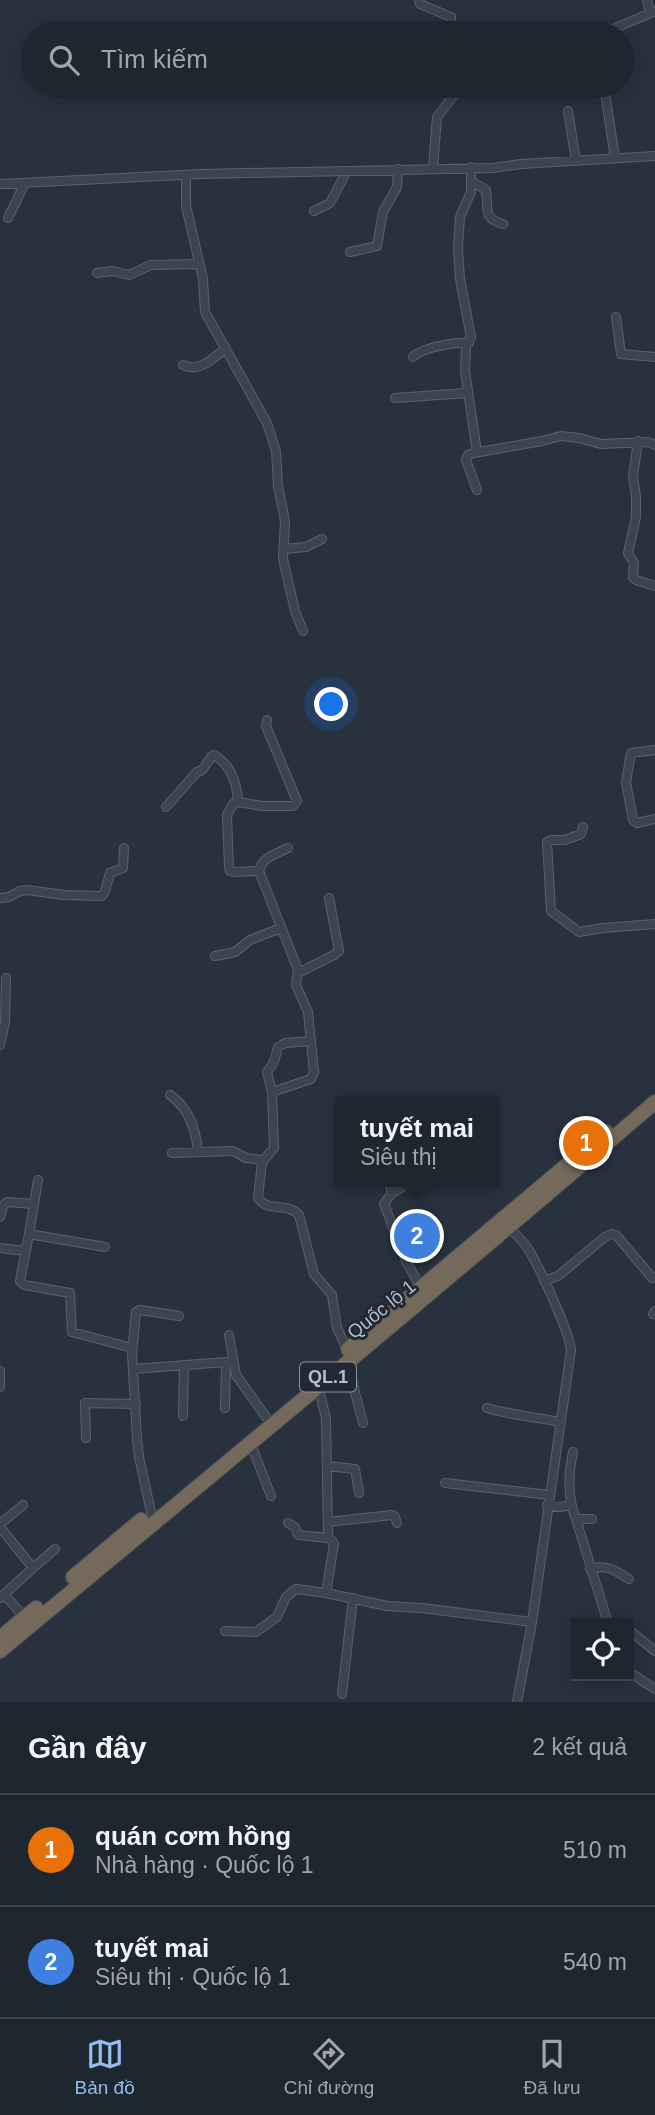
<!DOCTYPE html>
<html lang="vi">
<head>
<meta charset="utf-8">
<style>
	body { margin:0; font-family:Helvetica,sans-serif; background:#2b323b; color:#f1f3f6 }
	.controls { position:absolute; right:21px; bottom:21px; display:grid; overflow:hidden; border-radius:0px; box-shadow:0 4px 18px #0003 }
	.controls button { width:63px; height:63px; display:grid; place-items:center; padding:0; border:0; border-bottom:2px solid #3c434b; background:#1e262f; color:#f1f3f6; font:35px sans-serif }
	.you { position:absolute; left:332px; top:705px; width:24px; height:24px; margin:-18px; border:5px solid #fff; border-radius:50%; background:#1a73e8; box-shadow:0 0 0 10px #1a73e833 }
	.badge { display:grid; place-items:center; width:46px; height:46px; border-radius:50%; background:#98bbef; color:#fff; font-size:23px; font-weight:700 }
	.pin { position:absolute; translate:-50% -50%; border:4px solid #fff; box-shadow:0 2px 7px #0006 }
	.popup { position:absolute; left:335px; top:1096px; width:164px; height:91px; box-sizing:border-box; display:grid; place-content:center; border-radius:0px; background:#1e262f; filter:drop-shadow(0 2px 5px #0005); font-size:23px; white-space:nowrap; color:#a1a5aa }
	.popup b { font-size:26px; color:#f1f3f6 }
	.popup::after { content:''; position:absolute; left:50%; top:100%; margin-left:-14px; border:14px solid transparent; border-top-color:#1e262f }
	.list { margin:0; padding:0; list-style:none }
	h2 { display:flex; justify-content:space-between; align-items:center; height:91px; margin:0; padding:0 28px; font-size:30px }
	h2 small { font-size:23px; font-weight:400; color:#a1a5aa }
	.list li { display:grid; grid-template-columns:46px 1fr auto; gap:21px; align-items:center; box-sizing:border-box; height:112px; padding:0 28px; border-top:2px solid #3c434b }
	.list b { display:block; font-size:26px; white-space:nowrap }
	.list p { margin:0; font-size:23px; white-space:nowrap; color:#a1a5aa }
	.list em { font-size:23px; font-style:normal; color:#a1a5aa }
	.icon { flex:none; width:38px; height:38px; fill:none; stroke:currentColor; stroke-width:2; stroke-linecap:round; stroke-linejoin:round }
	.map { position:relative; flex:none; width:655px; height:1702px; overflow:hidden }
	.search { position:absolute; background:#1e262f; box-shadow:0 4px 18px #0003; left:21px; right:21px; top:21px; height:77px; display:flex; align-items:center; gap:18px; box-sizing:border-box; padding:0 24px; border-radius:38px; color:#a1a5aa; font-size:26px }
	.sheet { height:315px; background:#1e262f }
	nav { display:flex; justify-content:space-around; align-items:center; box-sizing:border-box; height:98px; border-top:2px solid #3c434b; background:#1e262f; font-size:19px; color:#a1a5aa }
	nav a { display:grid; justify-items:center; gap:4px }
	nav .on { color:#98bbef }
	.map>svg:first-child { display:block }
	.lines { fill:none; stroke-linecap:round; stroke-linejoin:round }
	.street-casing { stroke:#5a626c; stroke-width:10 }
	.highway-casing { stroke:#474f59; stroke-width:16 }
	.street { stroke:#3c444f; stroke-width:8 }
	.highway { stroke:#74695a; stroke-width:14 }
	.labels { text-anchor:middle; stroke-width:6; stroke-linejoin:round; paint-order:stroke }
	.shield { fill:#212934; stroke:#8b929c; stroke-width:2 }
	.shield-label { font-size:18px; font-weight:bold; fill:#b8bfc9 }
	.street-label { font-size:19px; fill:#b8bfc9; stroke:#212934 }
</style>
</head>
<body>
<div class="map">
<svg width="655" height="1702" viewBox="0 0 655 1702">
	<rect width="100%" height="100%" fill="#28323f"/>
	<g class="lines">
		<defs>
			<path id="street" d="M419,0L420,4L451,17L450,33
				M647,0L650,13
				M592,33L613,29L655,11
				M604,86L615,158
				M568,111L576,161
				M471,167V192L460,217L458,248L460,279L471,337L466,347L465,371L477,452
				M433,168L437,117L461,86
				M186,176V206L203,279L205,312L267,423L276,451L278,486L285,521L283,559L295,611L303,631
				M471,181L486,190C489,209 482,218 503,224
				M0,184L201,174L493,168L521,164L655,156
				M314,211L330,203L347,171
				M8,218L25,183
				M350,252L377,246L383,212L397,187L398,169
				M97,273L112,271L129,275L151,265L199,264
				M616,317L621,354L655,357
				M413,357C423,347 455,342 469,343
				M183,365C200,373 213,358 226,348
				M395,398L467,393
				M638,441L633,476L636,497V517L628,553L634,563L633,577L636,580L655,586
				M477,490L466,460L468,455L474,453L542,441L561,436L579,438L601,444L648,442L655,445
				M283,549L306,547L322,539
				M267,720L266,726L297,801L293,806H262L238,802L233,804L227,815L229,868L230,871L234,872L259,871L298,970L296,985L308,1012L314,1072L311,1079L272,1092L274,1148L262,1162L258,1198C268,1213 288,1202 299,1215L314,1274L332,1295L337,1328L347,1349
				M655,750L631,753L626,782L633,820L637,823L655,819
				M166,807L197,772L202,770L212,756L214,755C231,765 237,783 238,802
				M583,827L581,834L565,840H551L547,842L551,911L579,932L603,928L655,924
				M259,871C262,857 276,854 288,848
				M0,898L9,897L20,891L27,890L64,895L102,896L105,891L110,873L123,868L124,848
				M215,956L235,952L250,940L281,928
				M298,973L334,955L339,951L329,898
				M0,1045L5,1022L6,978
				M272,1092L267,1072L274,1062L278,1047L285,1043L311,1041
				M170,1095C189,1108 196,1129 198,1152
				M172,1153L233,1151L246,1158L263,1160
				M391,1182V1194
				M410,1182L391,1194L384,1204L406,1261L421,1288
				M0,1217L3,1206L7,1202L33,1204
				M508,1226C514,1233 521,1239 527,1247C538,1264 569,1331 571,1350L532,1622L517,1702
				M29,1234L38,1180
				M105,1247L29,1234L20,1281L24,1285L70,1293L72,1332L132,1348
				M0,1248L25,1251
				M544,1281L558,1276L605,1237L612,1234L616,1235L649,1274L652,1278L655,1277
				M653,1314L655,1311
				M229,1335L236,1375L266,1417
				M347,1362L363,1423
				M133,1369L226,1362L225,1408
				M0,1371V1387
				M318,1386L326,1418L328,1536L334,1544L326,1593
				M487,1408C511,1415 535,1417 560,1422
				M183,1416L184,1365
				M86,1438L85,1403L136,1404
				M250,1442L271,1496
				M573,1452C568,1475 567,1497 576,1519H592
				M327,1466L355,1469L359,1493
				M445,1483L549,1495
				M547,1505L560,1507L571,1505
				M151,1512L139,1457L137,1439L132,1354L136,1312L140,1310L179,1316
				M576,1519L608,1623
				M328,1522L392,1515L395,1517L397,1523
				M288,1523L295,1527L298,1535L329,1538
				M0,1524L23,1505
				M0,1527L33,1568L0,1598
				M33,1568L55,1549
				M590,1569C606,1564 615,1570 629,1579
				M4,1594L25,1618
				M629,1630L655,1651
				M225,1631L256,1632L277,1617L286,1597L296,1589L326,1593L387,1606L422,1608L532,1622
				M629,1672L655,1689
				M342,1694L353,1598"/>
			<path id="highway" d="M348,1349L606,1132
				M73,1577L141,1520
				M0,1638L36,1608
				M0,1651C219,1469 439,1288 655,1102"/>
		</defs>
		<!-- street casing -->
		<use href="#street" class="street-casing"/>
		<!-- highway casing -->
		<use href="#highway" class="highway-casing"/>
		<!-- street -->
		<use href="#street" class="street"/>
		<!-- highway -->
		<use href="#highway" class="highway"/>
	</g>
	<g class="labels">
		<!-- shield labels -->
		<rect class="shield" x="300" y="1362.5" width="56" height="29" rx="5"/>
		<g class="shield-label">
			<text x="328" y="1383">QL.1</text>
		</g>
		<!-- street labels -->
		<g class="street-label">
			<text transform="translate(381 1309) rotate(-39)" y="7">Quốc lộ 1</text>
		</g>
	</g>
</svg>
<div class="controls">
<button><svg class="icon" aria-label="locate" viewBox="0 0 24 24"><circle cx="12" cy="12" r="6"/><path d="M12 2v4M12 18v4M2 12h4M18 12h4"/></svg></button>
</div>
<div class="you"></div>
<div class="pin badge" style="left:586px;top:1143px;background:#e8710a">1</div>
<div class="pin badge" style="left:417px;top:1236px;background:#3f7fe0">2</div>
<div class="popup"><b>tuyết mai</b>Siêu thị</div>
<div class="search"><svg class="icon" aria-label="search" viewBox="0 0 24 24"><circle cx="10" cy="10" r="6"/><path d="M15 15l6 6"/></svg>Tìm kiếm</div>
</div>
<section class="sheet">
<h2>Gần đây<small>2 kết quả</small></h2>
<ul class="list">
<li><span class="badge" style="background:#e8710a">1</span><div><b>quán cơm hồng</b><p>Nhà hàng · Quốc lộ 1</p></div><em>510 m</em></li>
<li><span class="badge" style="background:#3f7fe0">2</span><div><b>tuyết mai</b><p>Siêu thị · Quốc lộ 1</p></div><em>540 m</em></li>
</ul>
</section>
<nav>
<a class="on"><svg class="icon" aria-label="map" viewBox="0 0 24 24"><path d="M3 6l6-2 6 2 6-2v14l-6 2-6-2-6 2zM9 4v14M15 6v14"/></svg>Bản đồ</a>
<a><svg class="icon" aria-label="directions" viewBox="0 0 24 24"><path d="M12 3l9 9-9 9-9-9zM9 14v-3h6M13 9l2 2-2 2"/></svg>Chỉ đường</a>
<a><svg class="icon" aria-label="saved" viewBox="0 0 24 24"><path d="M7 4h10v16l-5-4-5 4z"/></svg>Đã lưu</a>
</nav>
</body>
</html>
